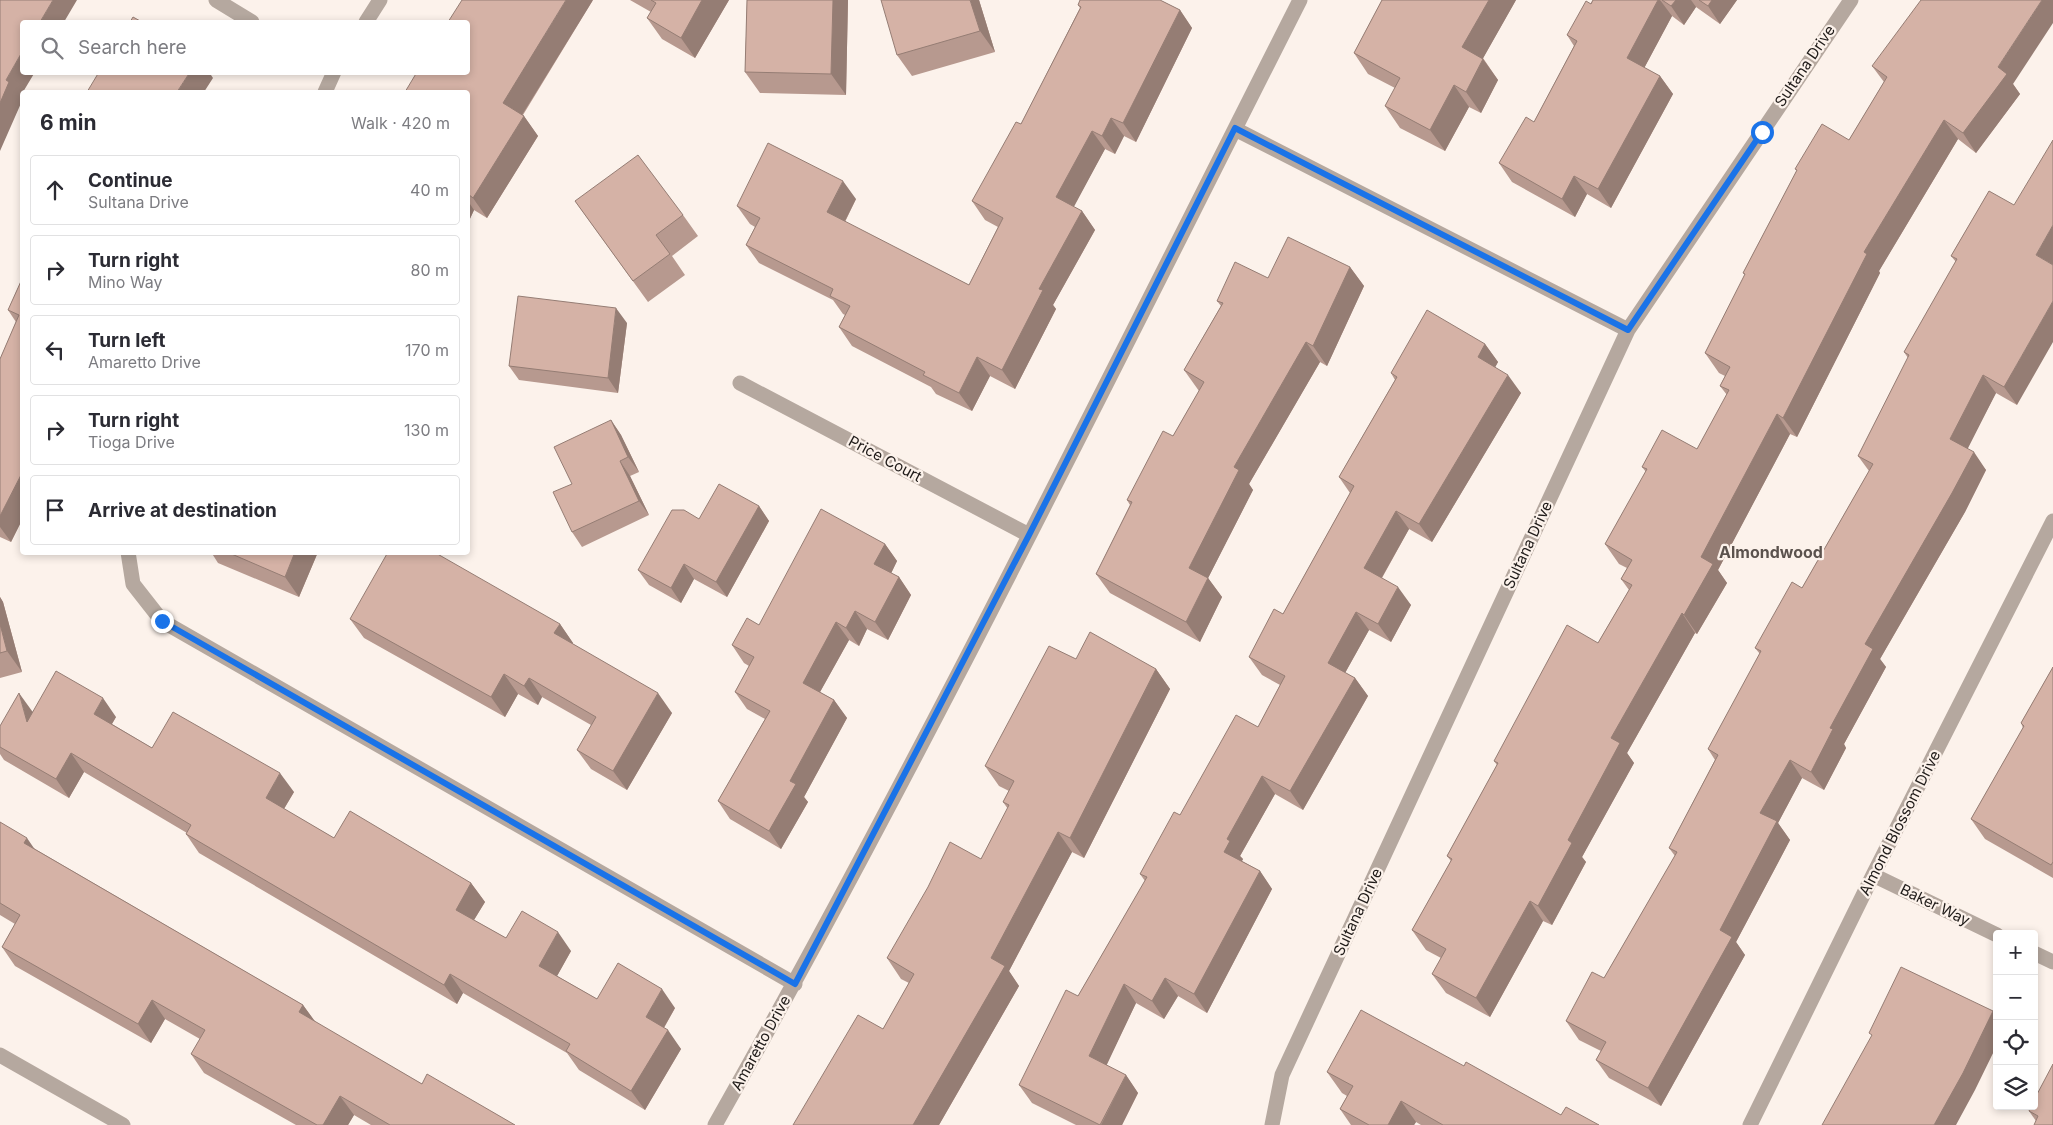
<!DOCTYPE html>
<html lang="en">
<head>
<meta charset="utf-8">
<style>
	body { margin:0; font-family:Inter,sans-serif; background:#f2f2f3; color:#2b2b33 }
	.controls { position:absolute; right:15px; bottom:15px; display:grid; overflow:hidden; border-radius:5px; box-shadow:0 2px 8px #0003 }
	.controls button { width:45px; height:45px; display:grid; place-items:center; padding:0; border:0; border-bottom:1px solid #e1e1e2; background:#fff; color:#2b2b33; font:25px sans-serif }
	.stop { position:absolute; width:15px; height:15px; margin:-11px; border:4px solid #1a73e8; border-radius:50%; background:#fff }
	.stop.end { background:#1a73e8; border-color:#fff; box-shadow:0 1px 5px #0008 }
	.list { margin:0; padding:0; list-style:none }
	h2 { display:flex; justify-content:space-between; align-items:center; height:65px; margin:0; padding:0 20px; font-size:21px }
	h2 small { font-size:16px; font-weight:400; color:#7c7c81 }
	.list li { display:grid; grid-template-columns:32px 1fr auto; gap:15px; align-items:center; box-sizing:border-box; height:70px; margin:0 10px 10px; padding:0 10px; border:1px solid #e1e1e2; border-radius:5px }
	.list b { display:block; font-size:19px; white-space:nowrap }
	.list p { margin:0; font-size:16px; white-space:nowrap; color:#7c7c81 }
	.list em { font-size:16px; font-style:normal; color:#7c7c81 }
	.icon { flex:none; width:28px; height:28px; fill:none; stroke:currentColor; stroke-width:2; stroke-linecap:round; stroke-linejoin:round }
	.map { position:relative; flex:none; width:2053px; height:1125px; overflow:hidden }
	.search { position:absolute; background:#fff; box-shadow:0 2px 8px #0003; left:20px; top:20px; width:450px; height:55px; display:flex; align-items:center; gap:12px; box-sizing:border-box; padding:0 18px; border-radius:5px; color:#7c7c81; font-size:19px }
	.panel { position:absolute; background:#fff; box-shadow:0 2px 8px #0003; left:20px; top:90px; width:450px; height:465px; border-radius:5px }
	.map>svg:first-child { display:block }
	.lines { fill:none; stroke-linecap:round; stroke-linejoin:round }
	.street { stroke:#b5a89f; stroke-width:15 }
	.wall { fill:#b7998f }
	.shaded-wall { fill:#957d74 }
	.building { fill:#d5b2a6; stroke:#957d74 }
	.route { stroke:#1a73e8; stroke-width:6 }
	.labels { text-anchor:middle; stroke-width:4.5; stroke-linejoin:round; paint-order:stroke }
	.street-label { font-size:15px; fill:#1f1b19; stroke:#fcf2eb }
	.neighbourhood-label { font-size:16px; font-weight:bold; fill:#5b524d; stroke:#fcf2eb }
</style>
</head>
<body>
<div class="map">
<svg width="2053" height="1125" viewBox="0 0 2053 1125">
	<rect width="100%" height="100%" fill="#fcf2eb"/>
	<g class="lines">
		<!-- street -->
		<path class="street" d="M216,0L252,22
			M366,22L380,0
			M325,92L334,72
			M1235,129L1628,330
			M740,383L1029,535
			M128,552L133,584L162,621L795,984
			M1873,875L1997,935
			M2034,953L2053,962
			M0,1055L123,1125
			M715,1125C923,757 1109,377 1300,0
			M1272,1125L1282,1075L1628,330L1851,0
			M1750,1125L1873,875L2053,521"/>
	</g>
	<!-- wall -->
	<path class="wall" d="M593,0L523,115L538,136L487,218L474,210L468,223V92Z
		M630,0H729L695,58L662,39L647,18L651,12Z
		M747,0H848L846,95L760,93L745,72Z
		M979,0L995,52L912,76L897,55Z
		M1382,0H1516L1483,58L1498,80L1481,113L1469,107L1445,151L1400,128L1385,106L1395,88L1368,74L1354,53Z
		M1593,0H1737L1720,24L1696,7L1684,25L1672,16L1644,68L1660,76L1673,94L1611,208L1587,194L1575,217L1512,182L1499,163L1534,122L1574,46L1567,35Z
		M1162,1L1180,10L1192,28L1136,142L1124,136L1115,154L1105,149L1073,207L1082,211L1095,230L1053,305L1056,309L1015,389L990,376L972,411L936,394L931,387L852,346L839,327L845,315L843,314L833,300L759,263L746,245L755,227L750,224L737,206L856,199L845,222L969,285L998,227L985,220L972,201L1021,124L1080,8L1078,5Z
		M1872,66L2013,84L2020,94L1976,153L1958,139L1879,271L1880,273L1797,437L1790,434L1718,570L1727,583L1697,634L1695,633L1627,753L1634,763L1582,857L1586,862L1552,925L1543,921L1490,1017L1446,993L1432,974L1441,958L1426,950L1412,930L1451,861L1447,856L1497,765L1494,761L1598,643L1629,590L1621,579L1627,568L1619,564L1605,544L1646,472L1642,467L1697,449L1727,395L1720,386L1725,376L1719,373L1705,353L1745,275L1743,273L1797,170L1795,169L1849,140L1884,82Z
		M1989,191L2017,405L1996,393L1967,448L1986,470L1965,512L1880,659L1886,667L1844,744L1846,748L1824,790L1802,778L1778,823L1790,840L1736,942L1745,955L1661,1106L1609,1078L1596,1060L1601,1051L1579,1040L1566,1021L1604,978L1675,856L1669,848L1715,760L1708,749L1760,654L1755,648L1802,588L1869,471L1858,456L1908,358L1904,352L1956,262L1951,256Z
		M575,201L683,215L698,236L672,256L685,275L648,302Z
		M1350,267L1364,286L1327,366L1320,362L1249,484L1253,490L1208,578L1222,597L1200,642L1110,593L1096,574L1130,505L1127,500L1173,436L1199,391L1184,370L1221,306L1217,301L1268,278Z
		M22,279V520L11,542L0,537V359L16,322L8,310Z
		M627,323L618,393L519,380L509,366Z
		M1485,344L1498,362L1495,367L1521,393L1432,542L1409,529L1382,578L1411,605L1391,642L1369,630L1345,673L1355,678L1368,696L1303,810L1275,794L1240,856L1243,859L1242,861L1260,871L1272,889L1207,1013L1178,996L1164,1019L1136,1003L1106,1065L1126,1075L1138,1093L1122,1125H1076L1032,1103L1019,1085L1078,996L1145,881L1140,874L1180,815L1258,727L1280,685L1262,675L1249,657L1283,614L1350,493L1339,477L1395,380L1391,373Z
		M611,420L621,435L639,472L630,476L649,515L582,547L572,532V484Z
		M759,506L769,521L727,597L694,579L681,603L649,585L638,570L699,519Z
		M885,544L897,561L891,573L899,577L911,595L888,640L867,629L859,646L849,640L820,692L834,700L847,718L804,797L808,802L781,849L730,819L718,801L765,719L747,709L735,692L749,666L744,663L732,645L759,625Z
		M211,552H318L299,597L218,563Z
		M0,597L3,602L22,672L0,678Z
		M350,619L560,624L573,643V644L672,713L627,790L591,769L577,750L591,725L542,697L538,705L518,694L505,717L364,638Z
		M1076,659L1156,669L1170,689L1084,858L1072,852L1009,971L1019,986L939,1125H793L883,1029L909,983L901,979L887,958L981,859L1008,809L1003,802L1009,791L999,786L985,766Z
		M2053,667V878L1985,839L1971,819L2023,728L2021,723Z
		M32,711L33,712L116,717L112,724L152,748L294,792L284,809L334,838L471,883L485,902L474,920L506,938L571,951L557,976L597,999L675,1008L664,1028L681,1049L645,1110L579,1070L567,1053L463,993L457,1004L199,853L186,834L187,833L84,772L69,798L4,760L0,754V726Z
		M0,822L35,849L303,1005L315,1022L422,1084L515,1125H371L354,1115L348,1125H296L204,1073L191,1054L200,1039L165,1019L151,1043L15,966L2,947L15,924L0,915Z
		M2053,1064V1125L2036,1121L2029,1111Z
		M1464,1066L1561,1115L1599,1125H1421L1416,1122L1414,1125H1351L1340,1109L1347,1096L1342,1093L1327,1072Z"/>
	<!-- shaded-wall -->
	<path class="shaded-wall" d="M53,0H77L64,22H40Z
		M566,0H593L517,123L503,103Z
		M702,0H729L695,58L681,38Z
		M833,0H848L846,95L831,74Z
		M970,0H979L995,52L980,31Z
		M1489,0H1516L1477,69L1462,47Z
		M1658,0H1660L1672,16L1640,76L1627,58Z
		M1676,0H1691L1696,7L1684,25L1671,6Z
		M1712,0H1737L1720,24L1708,6Z
		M2042,0H2053V23L2013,84L2020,94L1976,153L1963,133L1998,67Z
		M1180,10L1192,28L1136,142L1123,123Z
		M22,52V72H35L20,97L22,101L0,151V103L6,80Z
		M1483,59L1498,80L1481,113L1466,92Z
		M190,72H209L213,78L204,92H177Z
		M1660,76L1673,94L1611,208L1598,189Z
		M1454,85L1469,107L1445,151L1430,130Z
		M524,116L538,136L487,218L473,198Z
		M1111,118L1124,136L1115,154L1102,136Z
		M1944,120L1958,139L1879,271L1880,273L1797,437L1783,418L1864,252Z
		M1092,131L1105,149L1069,216L1056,197Z
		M1574,176L1587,194L1575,217L1562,199Z
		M843,181L856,199L840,231L827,212Z
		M468,201L474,210L468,223Z
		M1082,211L1095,230L1053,305L1056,309L1015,389L1002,370L1039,289Z
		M2053,225V265L2036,255Z
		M1350,267L1364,286L1327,366L1313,346Z
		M2053,301V342L2017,405L2004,387Z
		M616,308L627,323L618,393L608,378Z
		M1306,342L1320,362L1249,484L1253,490L1203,588L1189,568L1234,467Z
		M1485,344L1498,362L1491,375L1478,357Z
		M977,357L990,376L972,411L959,393Z
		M1508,375L1521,393L1432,542L1419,524Z
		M1983,375L1996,393L1963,458L1950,439Z
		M1777,414L1790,434L1718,570L1727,583L1697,634L1684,615L1701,557Z
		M611,420L621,435L639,472L628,457Z
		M1974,452L1986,470L1965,512L1880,659L1886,667L1844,744L1846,748L1824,790L1811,772L1865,644Z
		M620,461L630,476L649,515L639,501Z
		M22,473V520L11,542L0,527V516Z
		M759,506L769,521L727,597L716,582Z
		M1396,511L1409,529L1377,586L1364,568Z
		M885,544L897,561L887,582L874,564Z
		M295,552H318L299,597L285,577Z
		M684,564L694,579L681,603L671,588Z
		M899,577L911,595L888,640L875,622Z
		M1208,578L1222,597L1200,642L1186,622Z
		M1398,587L1411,605L1391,642L1378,624Z
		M0,597L3,602L22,672L7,651L0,624Z
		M855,611L867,629L859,646L846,628Z
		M1356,612L1369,630L1340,682L1328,663Z
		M1682,613L1695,633L1627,753L1634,763L1582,857L1586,862L1552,925L1538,906L1611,738Z
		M836,622L849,640L815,701L803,683Z
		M560,624L573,643L568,653L554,633Z
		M1156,669L1170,689L1084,858L1070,838Z
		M504,674L518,694L505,717L491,697Z
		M529,678L542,697L538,705L524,686Z
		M1355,678L1368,696L1303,810L1290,791Z
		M19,693L32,711L40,741L27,722Z
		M658,693L672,713L627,790L613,771Z
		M103,698L116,717L107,732L94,714Z
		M834,700L847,718L804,797L808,802L781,849L769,831L790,781Z
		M71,753L84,772L69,798L56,779Z
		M1790,760L1802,778L1778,823L1790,840L1736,942L1745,955L1661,1106L1648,1088L1720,930L1760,813Z
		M280,773L294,792L279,817L266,798Z
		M1262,776L1275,794L1240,856L1243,859L1237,870L1224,852L1227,839Z
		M1058,832L1072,852L1009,971L1019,986L939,1125H913L991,958Z
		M27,838L40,857L24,843Z
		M1260,871L1272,889L1207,1013L1194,994Z
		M471,883L485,902L469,928L456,910Z
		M1530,901L1543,921L1490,1017L1476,998Z
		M558,932L571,951L552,985L539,966Z
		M450,974L463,993L457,1004L444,985Z
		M1165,978L1178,996L1164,1019L1152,1001Z
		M1124,984L1136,1003L1102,1075L1089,1056Z
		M662,989L675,1008L659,1036L646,1017Z
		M152,1000L165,1019L151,1043L138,1024Z
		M303,1005L317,1024L299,1012Z
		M1993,1011L1997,1016V1045L1975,1090L1956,1125H1934Z
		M668,1030L681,1049L645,1110L631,1091Z
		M1126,1075L1138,1093L1122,1125H1101Z
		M340,1096L354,1115L348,1125H323Z
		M1401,1101L1416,1122L1414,1125H1388Z"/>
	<!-- building -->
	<path class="building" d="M0,0H53L40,22H22V52L6,80L9,82L0,103Z
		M462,0H566L503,103L524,116L473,198L468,194V92H405L417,72H468V22H448Z
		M651,0H702L681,38L647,18L656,3Z
		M747,0H833L831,74L745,72Z
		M881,0H970L980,31L897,55Z
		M1080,0H1160L1180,10L1123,123L1111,118L1102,136L1092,131L1056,197L1082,211L1039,289L1043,290L1002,370L977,357L959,393L923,375L925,372L839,327L850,306L830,296L833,289L746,245L760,218L737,206L768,143L843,181L827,212L969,285L1003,218L972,201L1016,122L1021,124L1081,7L1078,5Z
		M1382,0H1489L1462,47L1483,59L1466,92L1454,85L1430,130L1385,106L1400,78L1354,53Z
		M1593,0H1658L1627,58L1660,76L1598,189L1574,176L1562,199L1499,163L1526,117L1534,122L1577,41L1567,35L1586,1L1591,4Z
		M1662,0H1676L1671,6Z
		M1699,0H1712L1708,6Z
		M1921,0H2042L1998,67L2007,74L1963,133L1944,120L1864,252L1867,254L1783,418L1777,414L1701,557L1713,564L1684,615L1682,613L1611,738L1620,743L1568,840L1572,843L1538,906L1530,901L1476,998L1432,974L1446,949L1412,930L1452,859L1447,856L1498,763L1494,761L1567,625L1598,643L1632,585L1621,579L1632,560L1605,544L1647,469L1642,467L1662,430L1697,449L1729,390L1720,386L1730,367L1705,353L1745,274L1743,273L1797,170L1795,169L1822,124L1849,140L1887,77L1872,66Z
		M133,17L142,22H130Z
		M99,72H190L177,92H87Z
		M2053,140V225L2036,255L2053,265V301L2004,387L1983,375L1950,439L1974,452L1952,493L1865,644L1873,649L1830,728L1833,729L1811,772L1790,760L1760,813L1777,821L1720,930L1732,937L1648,1088L1596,1060L1606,1042L1566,1021L1592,972L1604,978L1677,852L1669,848L1718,755L1708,749L1761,651L1755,648L1792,582L1802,588L1873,464L1858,456L1909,355L1904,352L1957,259L1951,256L1989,191L2014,205Z
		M638,155L683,215L656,235L670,254L633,281L575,201Z
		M1288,237L1350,267L1313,346L1306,342L1234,467L1239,470L1189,568L1208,578L1186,622L1096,574L1132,502L1127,500L1163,431L1173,436L1204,382L1184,370L1223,303L1217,301L1235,262L1268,278Z
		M22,279V473L0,516V359L19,315L8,310Z
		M518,296L616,308L608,378L509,366Z
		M1427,310L1485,344L1478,357L1508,375L1419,524L1396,511L1364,568L1398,587L1378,624L1356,612L1328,663L1355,678L1290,791L1262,776L1227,839L1230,841L1224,852L1260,871L1194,994L1165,978L1152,1001L1124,984L1089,1056L1126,1075L1100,1125L1019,1085L1066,990L1078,996L1147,877L1140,874L1174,812L1180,815L1236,715L1258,727L1285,676L1249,657L1274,609L1283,614L1354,486L1339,477L1397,377L1391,373Z
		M611,420L628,457L620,461L639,501L572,532L553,492L572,484L554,447Z
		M719,484L759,506L716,582L684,564L671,588L638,570L672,510H684L699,519Z
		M821,509L885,544L874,564L899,577L875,622L855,611L846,628L836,622L803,683L834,700L790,781L796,784L769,831L718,801L770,711L735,692L754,657L732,645L747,618L759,625Z
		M227,552H295L285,577Z
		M388,552H434L560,624L554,633L658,693L613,771L577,750L596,717L529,678L524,686L504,674L491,697L350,619Z
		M0,624L7,651L0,653Z
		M1090,632L1156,669L1070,838L1058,832L991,958L1005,966L913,1125H793L858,1015L883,1029L914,974L887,958L928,887L950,842L981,859L1009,805L1003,802L1014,781L985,766L1049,646L1076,659Z
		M2053,667V862L2051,865L1971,819L2024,726L2021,723Z
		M56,671L103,698L94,714L152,748L173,712L280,773L266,798L334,838L350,811L471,883L456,910L506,938L522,911L558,932L539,966L597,999L618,963L662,989L646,1017L668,1030L631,1091L566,1051L570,1044L450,974L444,985L186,834L191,825L71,753L56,779L0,747V726L19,693L27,722Z
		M0,822L27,838L24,843L303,1005L299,1012L422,1084L427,1074L515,1125H390L340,1096L323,1125H317L191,1054L205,1030L152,1000L138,1024L2,947L20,915L0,903Z
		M1901,967L1993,1011L1963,1073L1934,1125H1822L1872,1035L1869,1033Z
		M1361,1010L1464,1066L1466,1062L1561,1115L1566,1107L1599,1125H1443L1401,1101L1388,1125H1369L1340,1109L1353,1086L1327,1072Z
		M2053,1064V1125H2034L2038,1116L2029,1111L2031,1106H2034V1100Z"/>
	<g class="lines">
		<!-- route -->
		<path class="route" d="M162,621L795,984L1029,535L1235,128L1628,330L1762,132"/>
	</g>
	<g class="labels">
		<!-- street labels -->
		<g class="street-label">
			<text transform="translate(1805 66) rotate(-56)" y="5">Sultana Drive</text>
			<text transform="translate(885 459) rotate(28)" y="5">Price Court</text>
			<text transform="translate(1528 545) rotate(-65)" y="5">Sultana Drive</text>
			<text transform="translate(1900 823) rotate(-63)" y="5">Almond Blossom Drive</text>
			<text transform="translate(1935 905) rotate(26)" y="5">Baker Way</text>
			<text transform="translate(1358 912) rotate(-65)" y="5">Sultana Drive</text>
			<text transform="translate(761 1043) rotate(-61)" y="5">Amaretto Drive</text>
		</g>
		<!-- neighbourhood labels -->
		<g class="neighbourhood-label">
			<text x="1771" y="558">Almondwood</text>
		</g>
	</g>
</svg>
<div class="controls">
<button>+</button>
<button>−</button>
<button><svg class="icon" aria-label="locate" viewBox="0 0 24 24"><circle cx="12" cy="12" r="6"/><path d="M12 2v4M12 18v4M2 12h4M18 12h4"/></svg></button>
<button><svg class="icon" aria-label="layers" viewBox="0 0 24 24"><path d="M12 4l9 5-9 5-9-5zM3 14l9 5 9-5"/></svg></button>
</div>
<div class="stop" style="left:1762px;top:132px"></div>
<div class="stop end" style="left:162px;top:621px"></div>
<div class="search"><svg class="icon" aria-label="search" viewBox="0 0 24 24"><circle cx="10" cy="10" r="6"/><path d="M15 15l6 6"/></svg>Search here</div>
<section class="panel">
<h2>6 min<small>Walk · 420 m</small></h2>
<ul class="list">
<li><svg class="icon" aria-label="ahead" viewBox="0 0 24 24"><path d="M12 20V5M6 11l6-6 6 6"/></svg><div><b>Continue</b><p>Sultana Drive</p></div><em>40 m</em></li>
<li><svg class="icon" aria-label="right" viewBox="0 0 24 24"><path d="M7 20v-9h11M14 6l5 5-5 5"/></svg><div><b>Turn right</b><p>Mino Way</p></div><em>80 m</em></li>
<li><svg class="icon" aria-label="left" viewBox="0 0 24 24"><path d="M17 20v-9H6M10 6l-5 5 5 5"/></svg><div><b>Turn left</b><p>Amaretto Drive</p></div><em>170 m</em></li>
<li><svg class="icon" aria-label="right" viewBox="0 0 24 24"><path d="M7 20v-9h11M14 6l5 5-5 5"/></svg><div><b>Turn right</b><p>Tioga Drive</p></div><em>130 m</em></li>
<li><svg class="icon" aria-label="arrive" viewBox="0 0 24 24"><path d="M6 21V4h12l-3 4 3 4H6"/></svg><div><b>Arrive at destination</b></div></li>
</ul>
</section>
</div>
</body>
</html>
